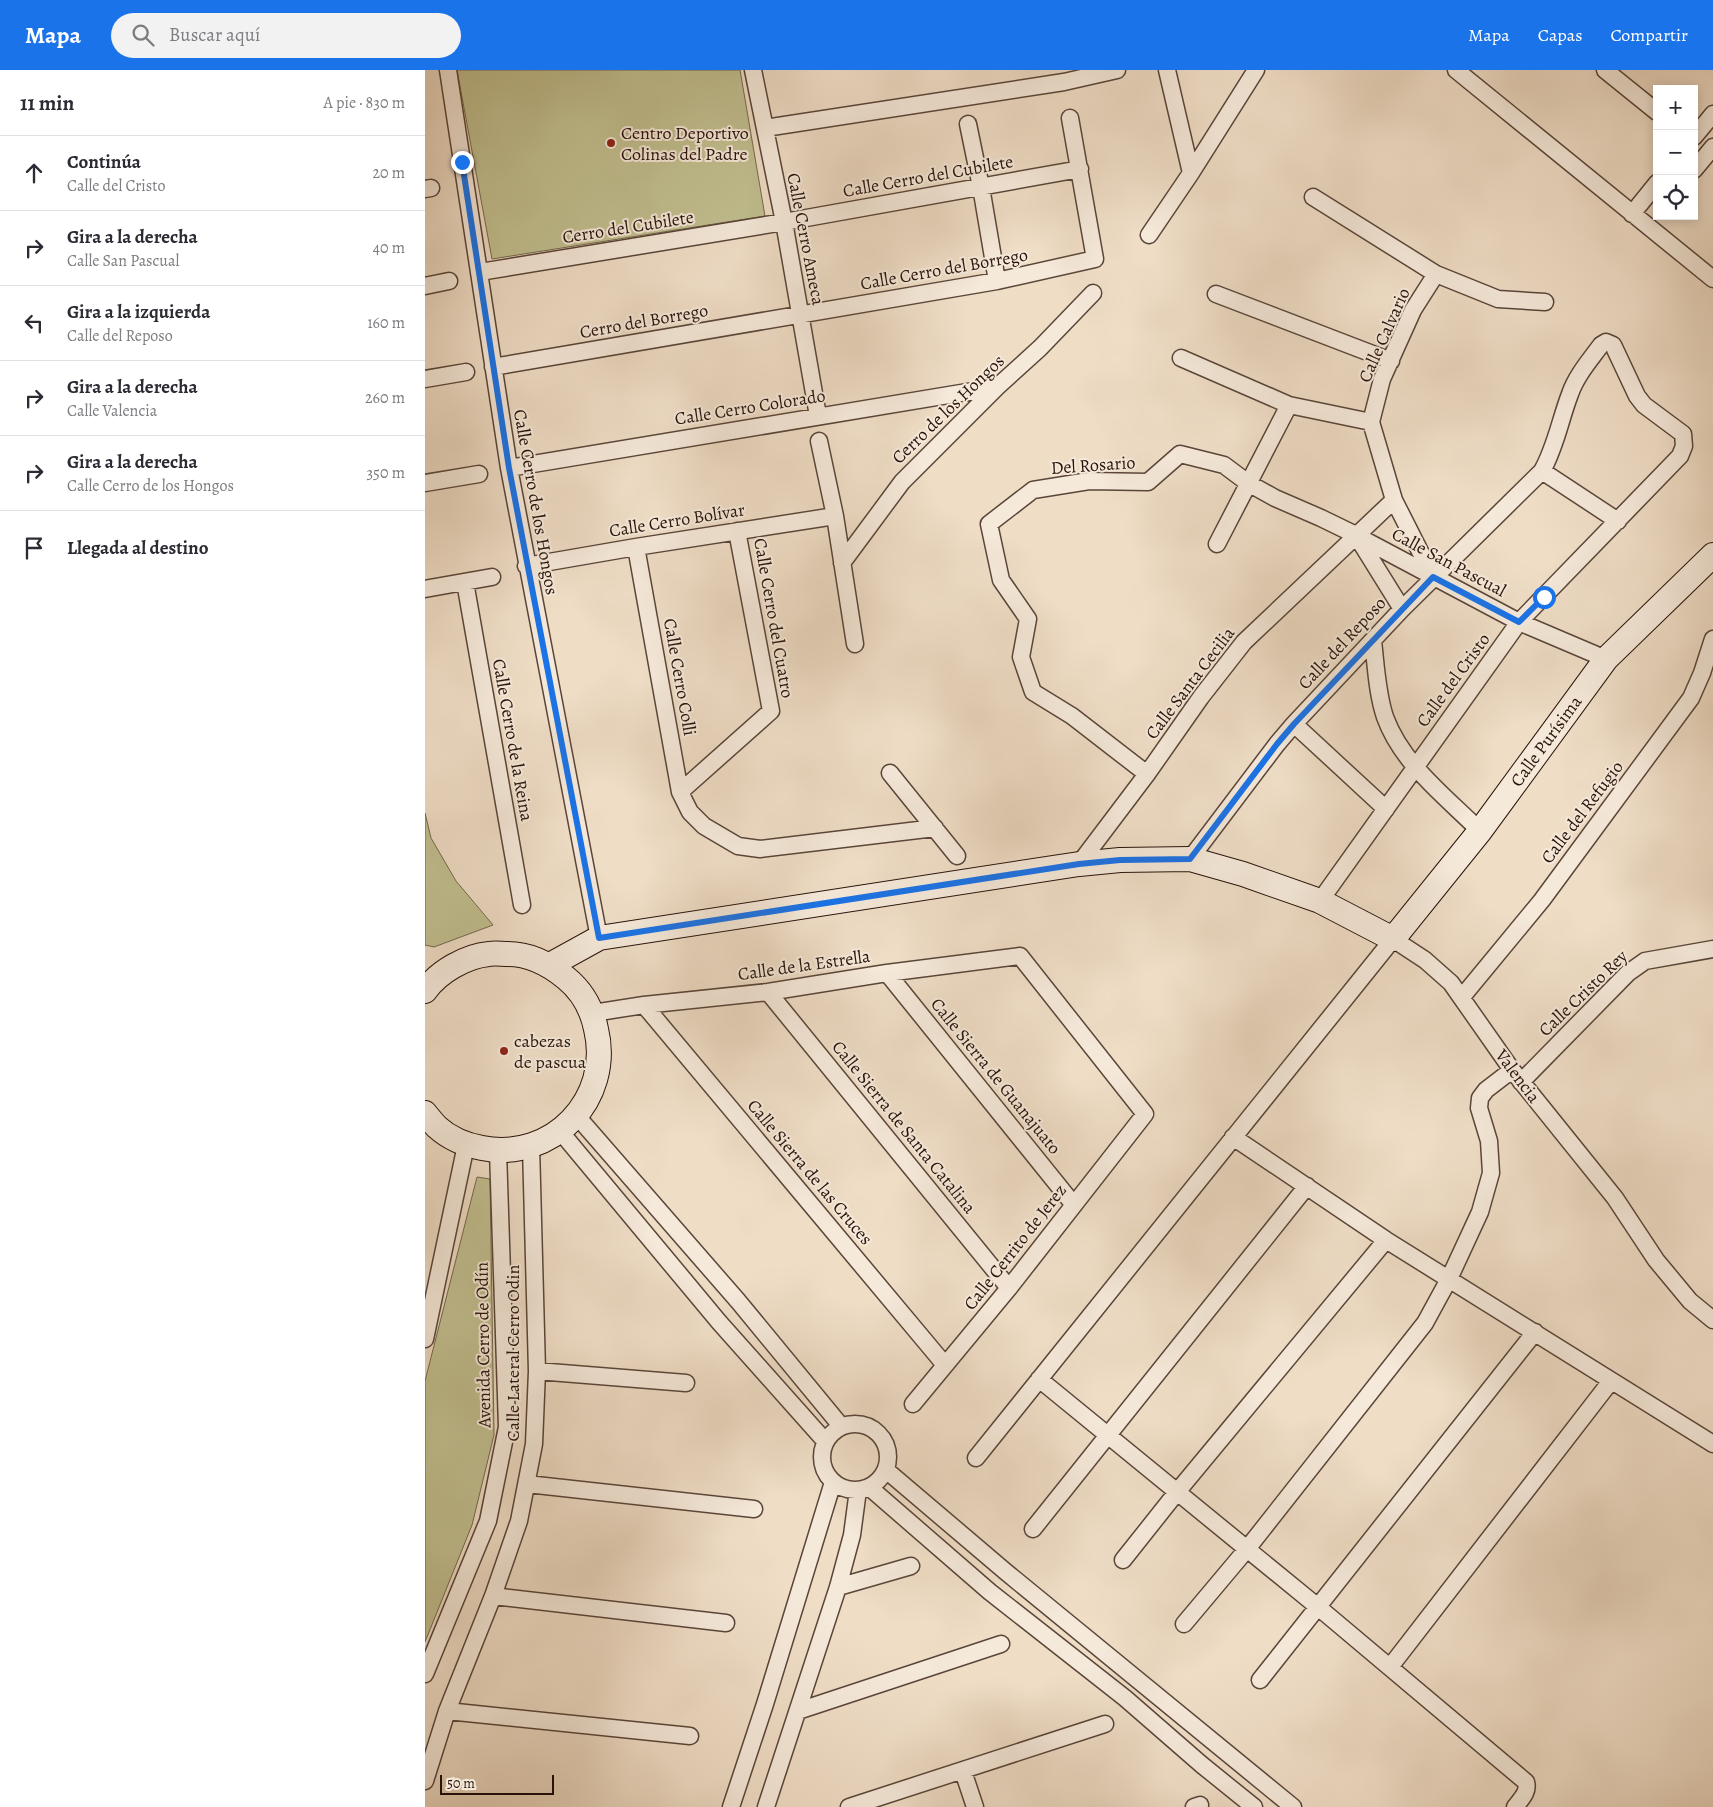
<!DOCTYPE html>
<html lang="es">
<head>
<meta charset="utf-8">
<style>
	body { margin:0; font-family:Alegreya,serif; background:#f2f2f3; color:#2b2b33 }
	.controls { position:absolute; right:15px; top:15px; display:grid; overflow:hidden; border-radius:0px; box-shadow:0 2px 12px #0003 }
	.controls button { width:45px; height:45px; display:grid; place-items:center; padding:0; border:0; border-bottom:1px solid #e1e1e2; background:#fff; color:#2b2b33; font:25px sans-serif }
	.scale { position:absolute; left:15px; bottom:12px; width:114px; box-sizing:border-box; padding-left:5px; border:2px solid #29120a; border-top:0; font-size:14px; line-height:18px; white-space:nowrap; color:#29120a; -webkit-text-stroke:4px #f5e9da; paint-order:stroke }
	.stop { position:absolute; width:15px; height:15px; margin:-11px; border:4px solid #1a73e8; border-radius:50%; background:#fff }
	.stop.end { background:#1a73e8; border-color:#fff; box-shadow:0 1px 5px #0008 }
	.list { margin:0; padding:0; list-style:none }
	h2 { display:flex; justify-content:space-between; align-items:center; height:65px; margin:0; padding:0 20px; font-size:21px }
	h2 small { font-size:16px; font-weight:400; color:#7c7c81 }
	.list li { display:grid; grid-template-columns:32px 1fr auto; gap:15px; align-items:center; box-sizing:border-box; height:75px; padding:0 20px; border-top:1px solid #e1e1e2 }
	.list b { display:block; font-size:19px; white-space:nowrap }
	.list p { margin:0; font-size:16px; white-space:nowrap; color:#7c7c81 }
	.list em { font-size:16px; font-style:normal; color:#7c7c81 }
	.icon { flex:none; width:28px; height:28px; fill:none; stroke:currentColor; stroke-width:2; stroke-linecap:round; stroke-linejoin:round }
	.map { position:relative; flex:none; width:1288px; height:1737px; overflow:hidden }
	header { display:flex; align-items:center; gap:30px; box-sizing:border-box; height:70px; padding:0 25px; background:#1a73e8; color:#fff }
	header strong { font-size:24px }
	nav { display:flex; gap:28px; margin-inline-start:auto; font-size:18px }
	.search { width:350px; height:45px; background:#f2f2f3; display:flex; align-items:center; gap:12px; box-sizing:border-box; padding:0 18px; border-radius:28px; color:#7c7c81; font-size:19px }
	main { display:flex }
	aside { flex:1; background:#fff }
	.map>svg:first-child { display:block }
	.green { fill:#c1bf90; stroke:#75684d }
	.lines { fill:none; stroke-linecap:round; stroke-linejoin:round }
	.street-casing { stroke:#5a4539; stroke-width:19 }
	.secondary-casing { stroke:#29120a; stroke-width:26 }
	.street { stroke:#f5e9da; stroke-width:16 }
	.secondary { stroke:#f5e9da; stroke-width:24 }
	.route { stroke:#1a73e8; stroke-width:6 }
	.poi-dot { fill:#8f2418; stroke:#f5e9da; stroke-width:2 }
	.labels { text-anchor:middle; stroke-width:4; stroke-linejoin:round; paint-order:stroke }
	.poi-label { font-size:18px; fill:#29120a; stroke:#f5e9da; text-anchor:start }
	.street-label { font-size:18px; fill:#29120a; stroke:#f5e9da }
</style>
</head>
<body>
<header>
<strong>Mapa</strong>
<div class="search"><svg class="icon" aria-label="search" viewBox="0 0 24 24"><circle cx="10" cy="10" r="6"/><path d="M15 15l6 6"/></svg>Buscar aquí</div>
<nav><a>Mapa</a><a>Capas</a><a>Compartir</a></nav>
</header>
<main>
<aside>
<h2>11 min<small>A pie · 830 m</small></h2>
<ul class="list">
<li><svg class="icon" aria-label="ahead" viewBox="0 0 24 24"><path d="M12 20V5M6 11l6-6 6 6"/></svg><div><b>Continúa</b><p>Calle del Cristo</p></div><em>20 m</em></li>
<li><svg class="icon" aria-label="right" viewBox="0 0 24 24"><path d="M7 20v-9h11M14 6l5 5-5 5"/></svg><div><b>Gira a la derecha</b><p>Calle San Pascual</p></div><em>40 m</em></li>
<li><svg class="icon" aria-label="left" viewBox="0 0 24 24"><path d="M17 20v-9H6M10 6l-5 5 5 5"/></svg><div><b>Gira a la izquierda</b><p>Calle del Reposo</p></div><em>160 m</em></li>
<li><svg class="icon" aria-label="right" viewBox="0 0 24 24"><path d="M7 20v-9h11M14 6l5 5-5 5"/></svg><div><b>Gira a la derecha</b><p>Calle Valencia</p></div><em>260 m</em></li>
<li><svg class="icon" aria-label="right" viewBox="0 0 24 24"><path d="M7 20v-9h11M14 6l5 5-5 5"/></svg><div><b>Gira a la derecha</b><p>Calle Cerro de los Hongos</p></div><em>350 m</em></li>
<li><svg class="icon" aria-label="arrive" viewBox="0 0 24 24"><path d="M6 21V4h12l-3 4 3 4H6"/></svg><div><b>Llegada al destino</b></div></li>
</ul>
</aside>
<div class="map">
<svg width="1288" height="1737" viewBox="0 0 1288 1737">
	<rect width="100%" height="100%" fill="#efddc6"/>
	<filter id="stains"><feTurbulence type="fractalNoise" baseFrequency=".004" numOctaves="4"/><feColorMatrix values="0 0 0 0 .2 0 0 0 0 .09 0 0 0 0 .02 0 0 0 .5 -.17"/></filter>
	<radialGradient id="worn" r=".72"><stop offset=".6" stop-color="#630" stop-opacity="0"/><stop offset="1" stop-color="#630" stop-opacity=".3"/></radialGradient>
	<!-- green -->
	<path class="green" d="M32,0H315L340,146L67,189Z
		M0,743L6,768L31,811L68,855L9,877L0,875Z
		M52,1107L65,1109L69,1365L47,1455L0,1572V1311Z"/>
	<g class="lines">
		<defs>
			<path id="street" d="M23,0L84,398L174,868
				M328,0L359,152L393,346
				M742,0L766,103
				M1031,0L1288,209
				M1180,0L1232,42
				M543,54L556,117L572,211
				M340,58L639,12L692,0
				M1269,67L1288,44
				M1269,100L1288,77
				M0,119L6,118
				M888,127L1011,204
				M1207,144L1232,113
				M724,165L766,103L831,0
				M55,202L359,152L655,99
				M0,216L24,211
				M791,224L966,291
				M756,288L864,335
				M68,297L572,211L670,189L645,48
				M0,309L41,302
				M394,371L410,446L430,574
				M84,398L572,317
				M1117,401L1193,451
				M0,413L54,404
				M932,466L1094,552L1181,589
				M792,474L864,335L946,352
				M211,477L255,722L265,742L279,756L313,776L335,779L510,758
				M417,493L477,412L572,317L615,278L668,223
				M101,496L211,477L410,446
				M1008,507L969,430L946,352L957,309L988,240L1011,204L1073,229L1120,232
				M40,512L97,835
				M0,519L67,507
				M948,571C951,596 952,623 960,647C977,694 1021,727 1055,761
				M869,654L961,739
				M465,703L532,786
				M722,704L647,646L608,622L596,587L603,549L576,510L564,454L608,420L664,411L723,412L755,384L799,395L823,413L850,428L896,448L931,465L977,539
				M255,722L346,641L312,461
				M765,789L852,674L869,654L977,539L1117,401C1131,376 1135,350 1145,324C1151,306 1165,290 1176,275L1181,272L1188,275L1212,326L1219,335L1258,364L1259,376L1255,386L1094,552L895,831
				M654,794L722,704L776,627L819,572L969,430
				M462,903L649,1135
				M343,922L584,1218
				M1037,927L1117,830L1266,628L1277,603L1288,569
				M219,935L520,1295
				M168,943L219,935L343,922L462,903L595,886L720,1044L584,1218L488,1334
				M1096,1012L1203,903L1220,891L1288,879
				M151,1045L313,1231L416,1356
				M135,1061L294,1252L400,1371
				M808,1067L961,1170L1288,1374
				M0,1269L41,1075
				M112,1301L261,1313
				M614,1309L893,1537L1101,1712C1104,1722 1096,1729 1090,1737
				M397 1387a33 33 0 1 1 66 0a33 33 0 1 1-66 0Z
				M551,1388L968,869L1000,890L1026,913L1087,1000L1190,1128L1231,1190L1265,1231L1288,1250
				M461,1400L581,1502L868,1737
				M102,1414L329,1439
				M444,1417L565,1522L700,1628L777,1695L829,1737
				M608,1459L882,1116
				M698,1490L752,1422L961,1170
				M413,1517L486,1496
				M68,1526L301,1553
				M759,1554L822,1479L1000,1253L1024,1209L1055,1142L1066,1103L1064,1071L1054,1038L1055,1028L1061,1020L1087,1000
				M965,1597L1186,1311
				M0,1604L63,1451L82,1357L73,1081
				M835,1610L1110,1262
				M22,1641L265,1666
				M373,1641L576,1574
				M538,1701L550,1737
				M0,1711L22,1641L68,1526L94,1451L109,1374L112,1301L106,1076
				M306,1737L340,1634L408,1412
				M341,1737L413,1517L427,1465L433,1420
				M424,1737L680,1654
				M769,1737L775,1735"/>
			<path id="secondary" d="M125,895L174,868L654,794L695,790L765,789L818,804L895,831L968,869L1055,761L1181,589L1288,485
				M0,921C13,902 41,886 64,884C70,883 77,884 83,884C105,884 124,894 141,908C157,921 167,939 171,959C188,1029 127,1092 57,1078C41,1075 24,1068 12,1057C8,1053 4,1048 0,1043"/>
		</defs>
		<!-- street casing -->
		<use href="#street" class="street-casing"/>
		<!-- secondary casing -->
		<use href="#secondary" class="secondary-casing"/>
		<!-- street -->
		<use href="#street" class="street"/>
		<!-- secondary -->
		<use href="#secondary" class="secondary"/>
	</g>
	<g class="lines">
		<!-- route -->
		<path class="route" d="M37,92L84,398L174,868L654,794L695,790L765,789L852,674L869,654L1008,507L1094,552L1119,527"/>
	</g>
	<!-- markers -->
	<g class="poi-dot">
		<circle cx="186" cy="73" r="5"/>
		<circle cx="79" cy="981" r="5"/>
	</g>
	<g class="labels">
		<!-- poi labels -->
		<g class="poi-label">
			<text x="196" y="69">Centro Deportivo<tspan x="196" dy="21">Colinas del Padre</tspan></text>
			<text x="89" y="977">cabezas<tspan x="89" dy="21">de pascua</tspan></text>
		</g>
		<!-- street labels -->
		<g class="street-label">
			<text transform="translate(503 106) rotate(-10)" y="6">Calle Cerro del Cubilete</text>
			<text transform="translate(203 157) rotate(-9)" y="6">Cerro del Cubilete</text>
			<text transform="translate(381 169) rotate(79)" y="6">Calle Cerro Ameca</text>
			<text transform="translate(519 199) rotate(-10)" y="6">Calle Cerro del Borrego</text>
			<text transform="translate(219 251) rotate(-10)" y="6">Cerro del Borrego</text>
			<text transform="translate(959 265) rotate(-66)" y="6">Calle Calvario</text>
			<text transform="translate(325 337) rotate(-9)" y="6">Calle Cerro Colorado</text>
			<text transform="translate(523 339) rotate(-44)" y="6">Cerro de los Hongos</text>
			<text transform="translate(668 395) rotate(-4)" y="6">Del Rosario</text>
			<text transform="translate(111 432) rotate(80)" y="6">Calle Cerro de los Hongos</text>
			<text transform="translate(252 450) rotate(-9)" y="6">Calle Cerro Bolívar</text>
			<text transform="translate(1024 492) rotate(28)" y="6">Calle San Pascual</text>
			<text transform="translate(349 548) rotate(80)" y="6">Calle Cerro del Cuatro</text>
			<text transform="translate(917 573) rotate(-47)" y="6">Calle del Reposo</text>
			<text transform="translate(255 607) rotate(80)" y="6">Calle Cerro Colli</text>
			<text transform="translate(1028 610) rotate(-54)" y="6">Calle del Cristo</text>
			<text transform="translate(765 613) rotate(-53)" y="6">Calle Santa Cecilia</text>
			<text transform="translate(88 670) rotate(80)" y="6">Calle Cerro de la Reina</text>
			<text transform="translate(1121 671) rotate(-54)" y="6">Calle Purísima</text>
			<text transform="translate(1157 742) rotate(-53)" y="6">Calle del Refugio</text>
			<text transform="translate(379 895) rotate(-8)" y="6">Calle de la Estrella</text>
			<text transform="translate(1158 923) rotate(-44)" y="6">Calle Cristo Rey</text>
			<text transform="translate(571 1006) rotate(51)" y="6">Calle Sierra de Guanajuato</text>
			<text transform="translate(1093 1006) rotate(53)" y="6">Valencia</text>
			<text transform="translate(479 1057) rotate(51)" y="6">Calle Sierra de Santa Catalina</text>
			<text transform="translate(385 1102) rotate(50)" y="6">Calle Sierra de las Cruces</text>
			<text transform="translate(590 1177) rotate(-52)" y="6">Calle Cerrito de Jerez</text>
			<text transform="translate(58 1275) rotate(-91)" y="6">Avenida Cerro de Odín</text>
			<text transform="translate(88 1283) rotate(-90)" y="6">Calle Lateral Cerro Odin</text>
		</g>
	</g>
	<rect width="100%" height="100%" filter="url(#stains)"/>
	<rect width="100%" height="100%" fill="url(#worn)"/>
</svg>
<div class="controls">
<button>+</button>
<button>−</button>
<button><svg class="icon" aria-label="locate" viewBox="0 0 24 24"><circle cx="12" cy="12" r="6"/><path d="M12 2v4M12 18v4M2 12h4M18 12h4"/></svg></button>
</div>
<div class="scale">50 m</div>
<div class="stop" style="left:1119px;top:527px"></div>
<div class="stop end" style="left:37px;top:92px"></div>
</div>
</main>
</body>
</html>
